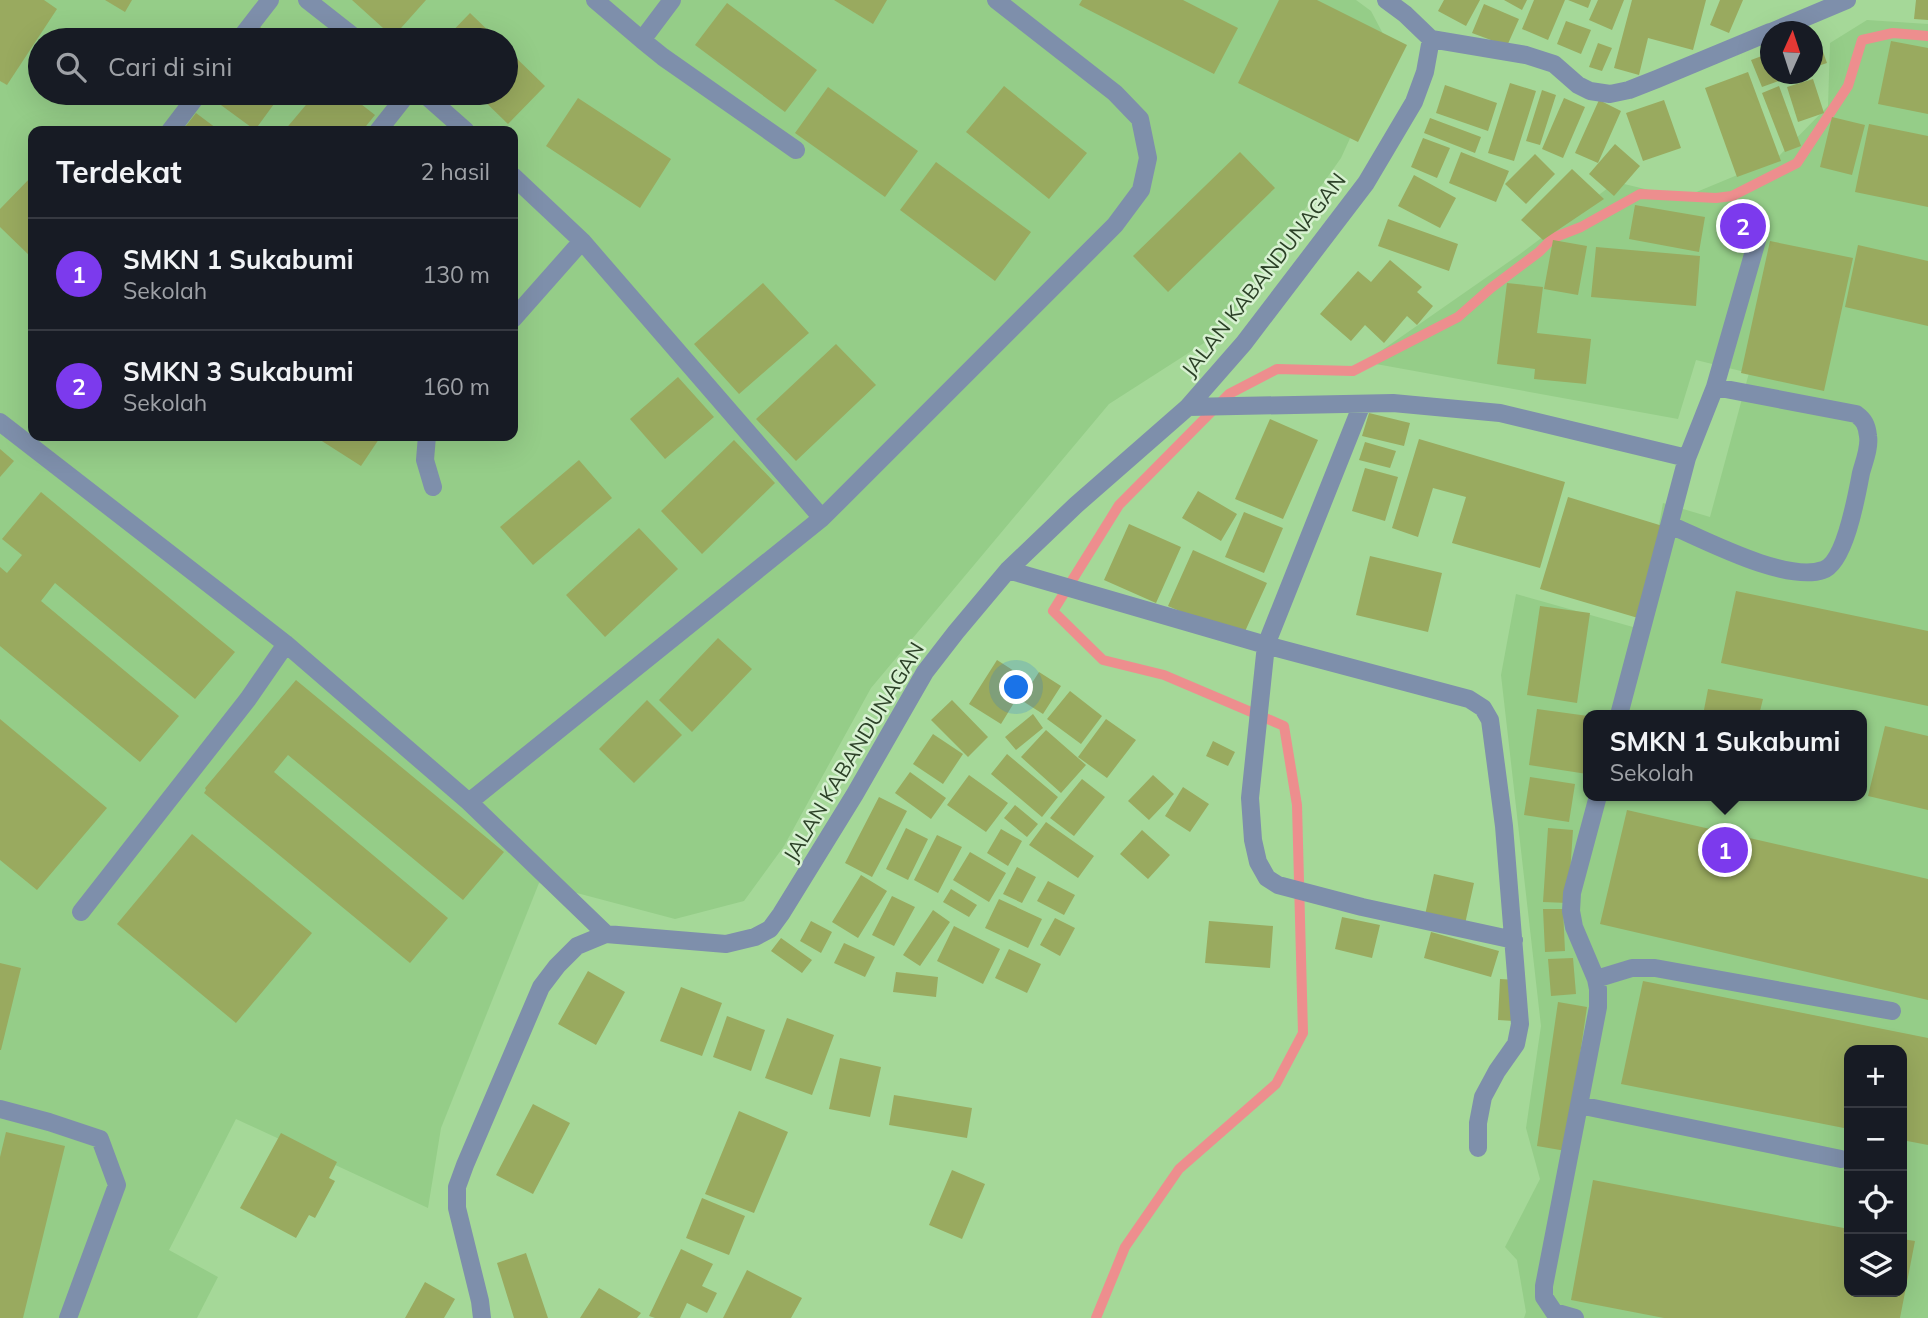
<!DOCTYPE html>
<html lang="id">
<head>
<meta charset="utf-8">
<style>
	body { margin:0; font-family:Mulish,sans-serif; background:#242831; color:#f1f3f6 }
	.controls { position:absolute; right:21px; bottom:21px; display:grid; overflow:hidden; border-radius:14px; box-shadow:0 7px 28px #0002 }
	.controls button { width:63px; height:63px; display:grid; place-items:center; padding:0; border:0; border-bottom:2px solid #363941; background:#171b24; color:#f1f3f6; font:35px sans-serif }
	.compass { position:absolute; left:1760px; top:21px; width:63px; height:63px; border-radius:50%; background:#171b24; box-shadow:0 7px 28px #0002; rotate:3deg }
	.you { position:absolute; left:1017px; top:688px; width:24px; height:24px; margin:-18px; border:5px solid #fff; border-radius:50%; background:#1a73e8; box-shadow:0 0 0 10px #1a73e833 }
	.badge { display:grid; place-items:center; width:46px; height:46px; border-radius:50%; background:#7c3aed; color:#fff; font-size:23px; font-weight:700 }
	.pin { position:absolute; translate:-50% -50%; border:4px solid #fff; box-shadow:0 2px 7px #0006 }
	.popup { position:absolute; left:1583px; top:710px; width:284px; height:91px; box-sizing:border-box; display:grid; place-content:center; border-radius:14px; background:#171b24; filter:drop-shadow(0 2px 5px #0005); font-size:23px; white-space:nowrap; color:#9ea1a6 }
	.popup b { font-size:26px; color:#f1f3f6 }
	.popup::after { content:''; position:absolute; left:50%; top:100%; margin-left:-14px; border:14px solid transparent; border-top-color:#171b24 }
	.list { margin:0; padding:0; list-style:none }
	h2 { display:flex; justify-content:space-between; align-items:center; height:91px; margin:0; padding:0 28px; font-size:30px }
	h2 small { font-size:23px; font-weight:400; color:#9ea1a6 }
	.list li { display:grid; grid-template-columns:46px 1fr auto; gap:21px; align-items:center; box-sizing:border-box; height:112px; padding:0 28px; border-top:2px solid #363941 }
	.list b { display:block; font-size:26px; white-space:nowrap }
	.list p { margin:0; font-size:23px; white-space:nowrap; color:#9ea1a6 }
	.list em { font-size:23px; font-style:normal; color:#9ea1a6 }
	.icon { flex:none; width:38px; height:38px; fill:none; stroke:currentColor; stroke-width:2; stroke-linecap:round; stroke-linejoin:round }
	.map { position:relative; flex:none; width:1928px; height:1318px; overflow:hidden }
	.search { position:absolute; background:#171b24; box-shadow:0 7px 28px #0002; left:28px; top:28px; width:490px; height:77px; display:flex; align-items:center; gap:18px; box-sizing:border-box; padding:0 24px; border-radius:38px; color:#9ea1a6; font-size:26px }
	.panel { position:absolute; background:#171b24; box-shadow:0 7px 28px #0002; left:28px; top:126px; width:490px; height:315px; border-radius:14px }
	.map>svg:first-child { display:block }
	.built { fill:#95cd88; fill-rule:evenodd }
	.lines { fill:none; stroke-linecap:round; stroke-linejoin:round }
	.stream { stroke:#ed8e8e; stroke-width:10 }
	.building { fill:#99aa5f }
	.minor { stroke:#7e8fab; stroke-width:18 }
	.labels { text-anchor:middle; stroke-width:5; stroke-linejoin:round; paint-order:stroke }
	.street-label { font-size:21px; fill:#2c4127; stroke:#d7f1d1 }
</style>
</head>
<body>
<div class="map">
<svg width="1928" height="1318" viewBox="0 0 1928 1318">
	<rect width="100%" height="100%" fill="#a5d898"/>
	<!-- built -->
	<path class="built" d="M0,0H1356L1371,11L1391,49L1341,158L1215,336L1109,404L871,688L784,846L744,901L675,919L539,883L441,1128L428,1208L236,1119L169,1250L218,1277L197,1318H0ZM40,40H506V93H40ZM33,131H513V436H33Z
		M1867,20L1928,24V1318H1524L1526,1312L1517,1260L1505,1247L1540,1179L1526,1128L1541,1026L1501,675L1516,594L1640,629L1663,503L1710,517L1749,373L1696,360L1678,419L1365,362L1520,254L1616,182L1682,198L1776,159L1828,106L1830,43ZM1588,715H1862V796H1588ZM1849,1050H1902V1292H1849Z"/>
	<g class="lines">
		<!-- stream -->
		<path class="stream" d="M1096,1318L1125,1247L1179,1169L1276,1084L1303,1033L1297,805L1284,726L1164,675L1103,660L1053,611L1119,505L1229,394L1277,369L1353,371L1458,317L1491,288L1539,252L1553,238L1581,227L1640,194L1716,198L1732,196L1797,163L1848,86L1862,40L1893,33L1928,36"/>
	</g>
	<!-- building -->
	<path class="building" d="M0,0H44L57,9L7,85L0,81Z
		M105,0H132L125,12Z
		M352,0H426L393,37Z
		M834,0H887L873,24Z
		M1082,0H1183L1238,28L1214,74L1079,5Z
		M1279,0H1317L1407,45L1358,142L1238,83Z
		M1444,0H1480L1466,26L1438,11Z
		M1504,0H1527L1522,10Z
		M1534,0H1565L1548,40L1522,29Z
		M1568,0H1591L1588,8Z
		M1598,0H1624L1612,30L1589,20Z
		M1632,0H1706L1693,50L1648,38L1639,75L1614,68Z
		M1720,0H1743L1729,33L1710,25Z
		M1916,0H1928V20L1914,19Z
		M727,3L817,70L785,112L695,45Z
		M1484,4L1519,19L1507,46L1472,33Z
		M470,13L498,40H444Z
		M1566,21L1591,30L1581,54L1557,44Z
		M260,27L278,40H251Z
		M1817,35L1827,63L1812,68V37Z
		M1891,41L1928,48V114L1878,104Z
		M1598,43L1612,48L1602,71L1589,67Z
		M506,48L545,86L508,124L476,93H506Z
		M1770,53V74H1798L1762,87L1751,60Z
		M1748,72L1781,161L1737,177L1705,88Z
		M1813,79L1824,113L1798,122L1787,87Z
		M1510,83L1536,91L1514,161L1488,153Z
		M1445,85L1497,103L1488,131L1436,113Z
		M1004,86L1087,153L1049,199L966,132Z
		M1779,86L1801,146L1785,152L1762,93Z
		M828,87L918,151L885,197L795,133Z
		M1542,90L1556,95L1540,145L1526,141Z
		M213,93H282L255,130L210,97Z
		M316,93H347L375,115L362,131H284Z
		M578,98L671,159L640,208L546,146Z
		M1564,98L1585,107L1563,158L1542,149Z
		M1599,100L1621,111L1598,163L1575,153Z
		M1664,100L1681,148L1643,161L1626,113Z
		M196,113L220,131H182Z
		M1832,117L1865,125L1852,175L1820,167Z
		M1430,118L1481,137L1475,153L1424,133Z
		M1869,124L1928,136V207L1855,192Z
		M1423,138L1450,148L1437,178L1411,167Z
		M1615,144L1640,166L1614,196L1589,174Z
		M1240,152L1275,188L1168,292L1133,256Z
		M1461,152L1509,171L1496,202L1449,183Z
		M1535,154L1555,174L1526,204L1505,184Z
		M936,162L1031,232L995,281L900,210Z
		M1572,169L1604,199L1543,240L1521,220Z
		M33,175V259L0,227V209Z
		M1414,175L1456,198L1440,228L1398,206Z
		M1635,205L1705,217L1699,252L1629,239Z
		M1388,219L1458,244L1449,271L1378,246Z
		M1553,240L1587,246L1578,295L1544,289Z
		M1770,241L1853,258L1824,391L1741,373Z
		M1858,245L1928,261V326L1845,307Z
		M1596,247L1700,256L1696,306L1591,297Z
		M1390,260L1422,287L1417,292L1433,306L1417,325L1407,316L1384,343L1365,325L1351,341L1320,314L1358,271L1371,282Z
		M763,283L809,333L739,394L694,344Z
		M1507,283L1543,287L1537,333L1591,339L1586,384L1534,379L1535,369L1497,364Z
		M836,344L876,385L796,461L756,419Z
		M678,377L714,417L665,459L630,419Z
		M1369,413L1410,423L1404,446L1362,436Z
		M1270,419L1318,440L1283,519L1235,499Z
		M314,436H381L361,466Z
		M1419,439L1565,482L1540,568L1452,543L1466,497L1433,488L1418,537L1392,528Z
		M734,440L775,483L702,554L661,511Z
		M1365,442L1396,451L1390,468L1359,460Z
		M0,449L14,461L0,477Z
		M579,460L612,498L533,565L500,527Z
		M1365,468L1398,477L1385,521L1352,511Z
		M1198,491L1237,514L1221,541L1182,518Z
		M41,492L235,652L195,699L55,583L41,601L179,716L140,762L0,646V567L7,573L22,555L2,539Z
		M1568,497L1666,527L1638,618L1540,589Z
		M1244,512L1283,528L1264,573L1225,557Z
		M1129,524L1181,547L1156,603L1104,580Z
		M639,528L678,569L605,637L566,595Z
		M1193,550L1267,583L1242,638L1168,606Z
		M1370,556L1442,573L1428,632L1356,615Z
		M1736,591L1928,631V706L1721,663Z
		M1540,606L1590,613L1577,703L1527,695Z
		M718,638L752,669L692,732L659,700Z
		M997,660L1028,680L1001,724L969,704Z
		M1039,672L1061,686L1043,714L1021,700Z
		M296,680L504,852L463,900L288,755L274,772L448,918L410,963L204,793L206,790L205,788Z
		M1708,689L1763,699L1759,715H1703Z
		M1070,691L1102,716L1081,744L1047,719Z
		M647,700L682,735L634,783L599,749Z
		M952,700L988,737L968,757L931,720Z
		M1537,709L1588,716L1587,774L1529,765Z
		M1033,714L1043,728L1016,750L1005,737Z
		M0,719L107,808L37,890L0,860Z
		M1106,719L1136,740L1107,778L1078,757Z
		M1885,726L1928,736V810L1868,796Z
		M1046,730L1086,765L1061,793L1021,757Z
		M933,734L963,754L943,784L913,764Z
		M1213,741L1235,752L1228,766L1206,756Z
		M1007,754L1058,797L1042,817L991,774Z
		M910,772L946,798L931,819L895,793Z
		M969,775L1008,803L986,832L947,805Z
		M1153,775L1174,794L1149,820L1128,801Z
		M1530,777L1575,784L1569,822L1524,815Z
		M1082,779L1105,797L1074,836L1050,818Z
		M1183,787L1209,804L1190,832L1165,816Z
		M879,797L907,811L872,877L845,863Z
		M1015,805L1038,824L1027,837L1004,818Z
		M1627,810L1928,879V1000L1600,924Z
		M1046,822L1094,856L1078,878L1029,845Z
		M906,828L928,839L908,880L886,869Z
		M1548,828L1573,830L1568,903L1543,902Z
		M1001,829L1022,841L1008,866L987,853Z
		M1142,830L1170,855L1148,879L1120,854Z
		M192,834L312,933L236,1023L117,924Z
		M937,835L962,847L938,893L914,880Z
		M970,852L1006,873L989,902L953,880Z
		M1017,867L1036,877L1022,903L1003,894Z
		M1434,874L1474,883L1465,924L1425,915Z
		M861,875L887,891L858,938L832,922Z
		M1048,881L1075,895L1064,915L1037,901Z
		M951,889L977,905L969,917L943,902Z
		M892,896L915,907L894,946L872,935Z
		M999,899L1042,919L1028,948L985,928Z
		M1543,909H1563L1565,951L1545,952Z
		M933,910L950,922L920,966L903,955Z
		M1342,917L1380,925L1372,958L1335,949Z
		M1055,918L1075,928L1060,956L1040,945Z
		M811,921L832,932L821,953L800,941Z
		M1209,921L1273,926L1270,968L1205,963Z
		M954,926L1000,949L983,984L937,961Z
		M1431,932L1499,951L1491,977L1424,958Z
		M781,938L812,960L802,973L771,951Z
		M844,943L875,957L865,977L834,963Z
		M1009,949L1041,964L1027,993L995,978Z
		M1573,958L1576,994L1551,996L1548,959Z
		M0,963L21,968L1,1050H0Z
		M588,971L625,992L596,1045L558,1024Z
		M896,972L938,977L936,997L893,992Z
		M1500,979L1517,980L1514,1021L1498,1020Z
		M1643,981L1928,1038V1145L1902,1140V1050H1849V1129L1621,1084Z
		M681,987L722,1003L702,1056L660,1041Z
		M1558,1002L1587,1007L1566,1151L1537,1146Z
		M727,1016L765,1030L751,1071L713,1057Z
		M787,1018L834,1035L812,1095L765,1078Z
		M840,1058L881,1067L870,1117L829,1109Z
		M894,1095L972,1108L967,1138L889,1125Z
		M533,1104L570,1123L533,1194L496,1175Z
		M739,1111L788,1132L754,1213L705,1194Z
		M6,1132L65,1146L23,1318H0V1157Z
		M281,1133L337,1162L329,1178L335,1181L315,1218L309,1215L296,1238L240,1208Z
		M952,1170L985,1184L962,1239L929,1225Z
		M1593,1180L1849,1229V1292H1902V1239L1915,1241L1900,1318H1664L1571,1300Z
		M702,1198L745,1216L729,1255L686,1238Z
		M681,1249L713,1264L702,1286L717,1293L707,1313L687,1303L680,1318H655L649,1316Z
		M526,1253L548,1318H514L497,1263Z
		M747,1270L802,1298L791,1318H723Z
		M425,1282L455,1299L444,1318H405Z
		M599,1288L641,1313L637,1318H580Z"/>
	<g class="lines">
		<!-- minor -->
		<path class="minor" d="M307,0L358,40
			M595,0L642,40
			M672,0L642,40L663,57L796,150
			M1386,0L1405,14L1431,39
			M1771,32L1847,0
			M1431,39L1526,55L1554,64L1578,85L1590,91L1610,94L1629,90L1657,79L1770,32
			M239,40L270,0
			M423,93L466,131
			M170,131L199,93
			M378,131L408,93
			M513,176L582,241L822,518
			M513,319L582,241
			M1362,404L1266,645L1250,798L1253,840L1258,862L1267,878L1278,885L1362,907L1514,940
			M1188,407L1393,403L1500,413L1687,458
			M0,422L286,644L469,802L606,934
			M427,436L425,460L433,487
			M1670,525C1705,540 1786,583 1823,570C1845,563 1857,494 1861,473C1864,462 1870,447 1868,436C1867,425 1864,420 1856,414L1715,387
			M1008,570L1266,645L1469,699L1483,708L1490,720L1504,826L1520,1024L1516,1044L1497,1071L1483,1097L1478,1123V1148
			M1619,715L1687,458L1715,387L1760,230
			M469,802L822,518L1115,225L1141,190L1148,158L1140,119L1115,93L996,0
			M81,912L248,699L286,644
			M1596,979L1632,968H1655L1892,1011
			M1579,1105L1841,1159
			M0,1109L49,1122L100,1139L117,1185L68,1318
			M482,1318L480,1301L457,1208V1187L465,1165L541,987L557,966L577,946L606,934L726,944L755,937L770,929L781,914L855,794L925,672L956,632L1008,570L1076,505L1188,407L1244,343L1366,183L1414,102L1425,72L1431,39
			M1575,1318L1554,1312L1544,1297V1286L1598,1007V989L1596,979L1574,927L1571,911L1572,893L1598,796"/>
	</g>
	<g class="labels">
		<!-- street labels -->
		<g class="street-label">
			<text transform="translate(1264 275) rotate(-52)" y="7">JALAN KABANDUNAGAN</text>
			<text transform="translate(854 752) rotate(-59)" y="7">JALAN KABANDUNAGAN</text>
		</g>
	</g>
</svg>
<div class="controls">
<button>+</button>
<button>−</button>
<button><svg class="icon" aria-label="locate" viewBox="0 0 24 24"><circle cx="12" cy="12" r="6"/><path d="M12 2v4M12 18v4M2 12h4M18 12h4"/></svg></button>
<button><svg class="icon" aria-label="layers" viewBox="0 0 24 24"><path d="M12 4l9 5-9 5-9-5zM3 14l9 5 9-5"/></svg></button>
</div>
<svg class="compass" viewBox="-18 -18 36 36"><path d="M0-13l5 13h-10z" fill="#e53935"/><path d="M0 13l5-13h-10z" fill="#9ea1a6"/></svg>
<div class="you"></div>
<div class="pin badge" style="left:1725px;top:850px">1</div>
<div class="popup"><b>SMKN 1 Sukabumi</b>Sekolah</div>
<div class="pin badge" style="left:1743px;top:226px">2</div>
<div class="search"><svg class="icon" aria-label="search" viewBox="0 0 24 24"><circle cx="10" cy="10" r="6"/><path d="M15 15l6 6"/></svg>Cari di sini</div>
<section class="panel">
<h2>Terdekat<small>2 hasil</small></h2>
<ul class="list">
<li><span class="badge">1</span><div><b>SMKN 1 Sukabumi</b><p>Sekolah</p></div><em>130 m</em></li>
<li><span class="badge">2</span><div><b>SMKN 3 Sukabumi</b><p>Sekolah</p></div><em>160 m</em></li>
</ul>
</section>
</div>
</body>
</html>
